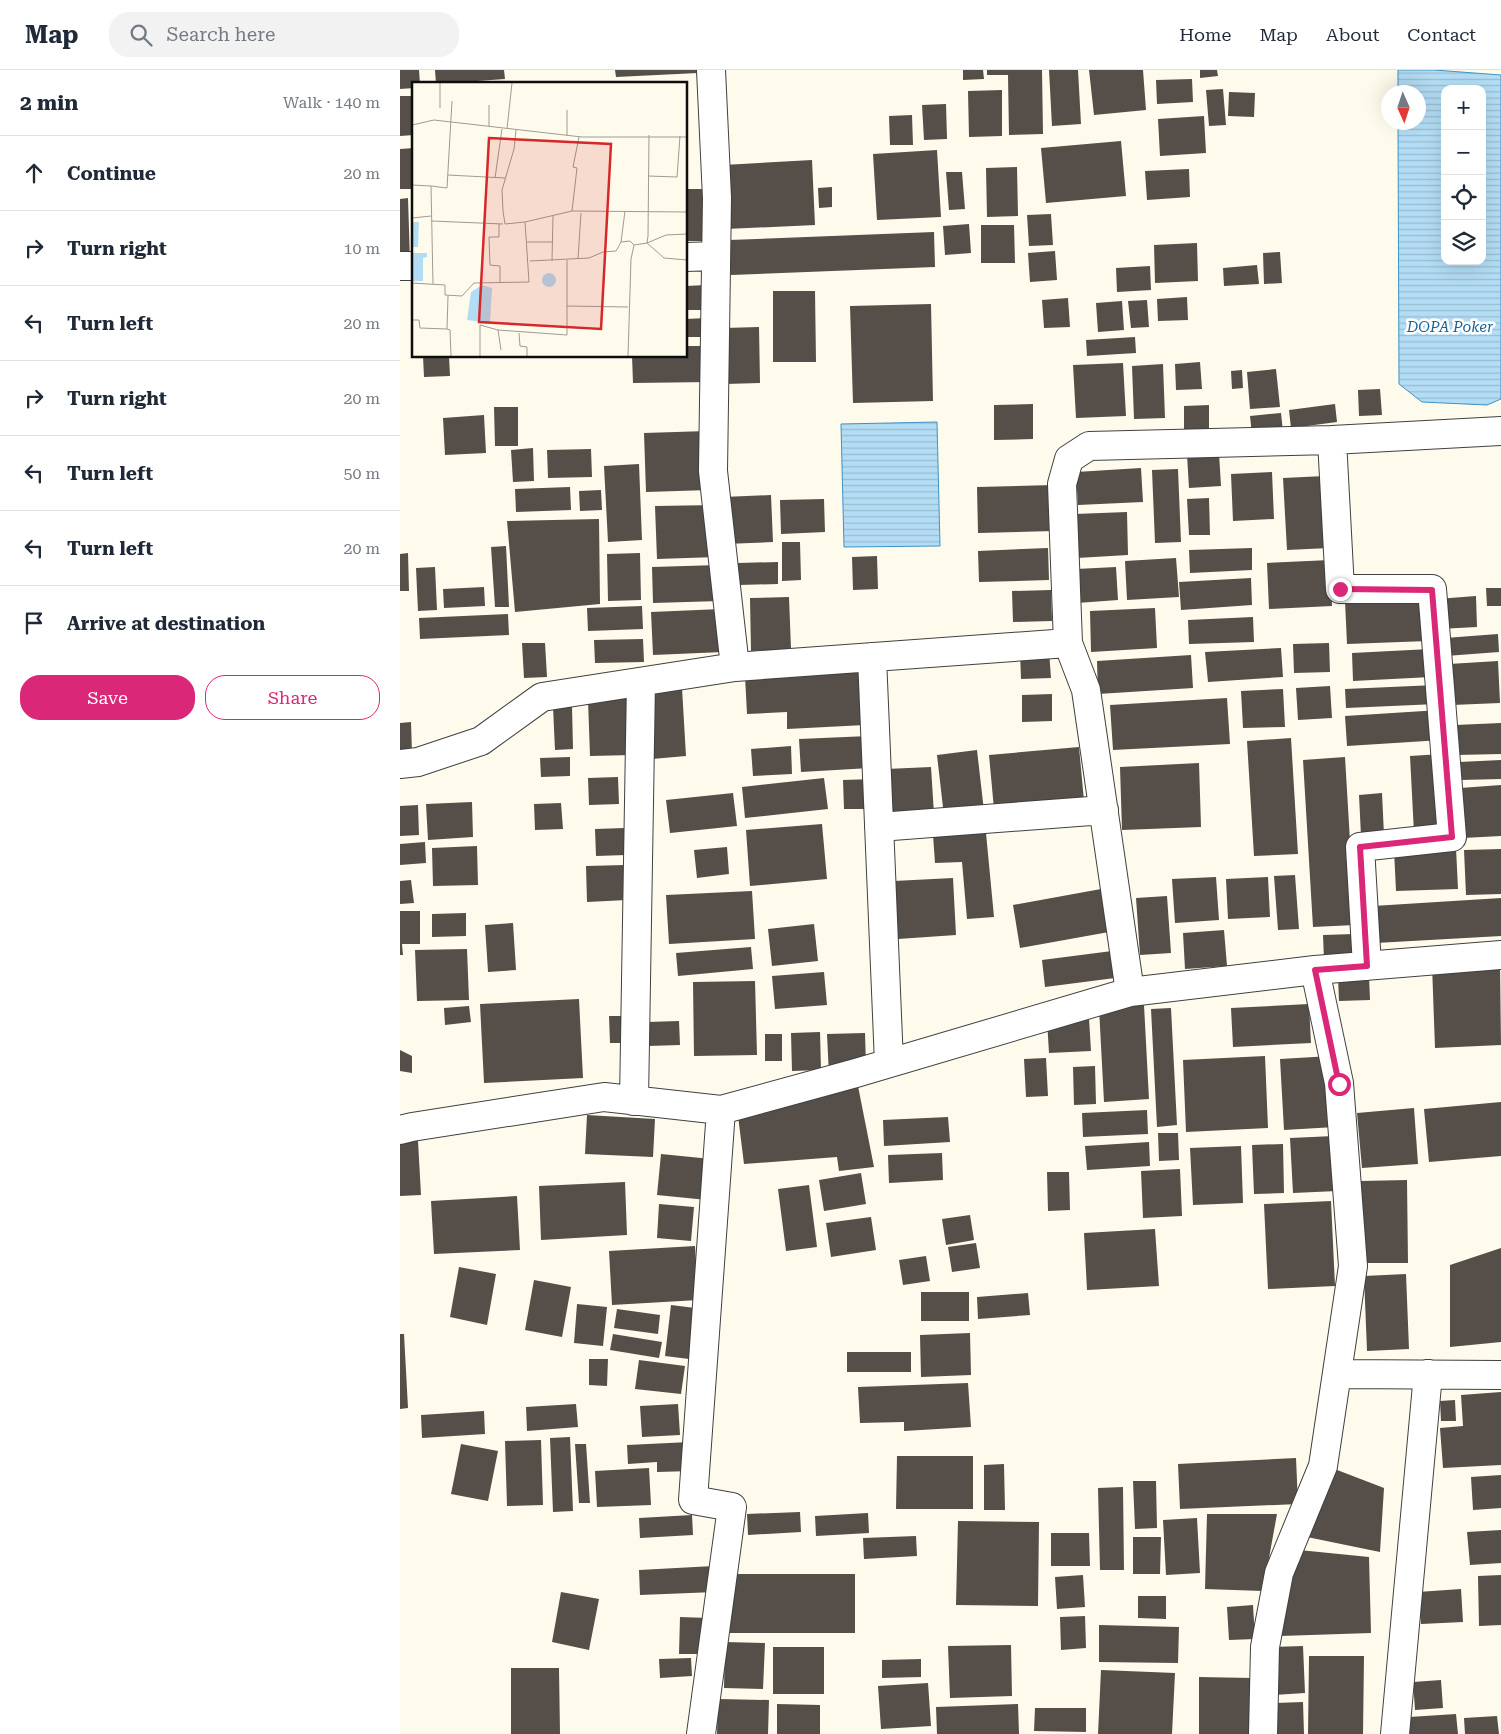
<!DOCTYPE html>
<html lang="en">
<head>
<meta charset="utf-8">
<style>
	body { margin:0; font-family:"Roboto Serif",serif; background:#f2f2f3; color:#1f2937 }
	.controls { position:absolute; right:15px; top:15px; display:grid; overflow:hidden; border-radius:10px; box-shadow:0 5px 20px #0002 }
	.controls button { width:45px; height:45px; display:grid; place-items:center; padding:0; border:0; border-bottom:1px solid #e0e1e3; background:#fff; color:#1f2937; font:25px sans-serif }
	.compass { position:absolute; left:981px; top:15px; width:45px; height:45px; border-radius:50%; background:#fff; box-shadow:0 5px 20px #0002; rotate:177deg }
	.stop { position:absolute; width:15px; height:15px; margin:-11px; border:4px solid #db2777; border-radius:50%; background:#fff }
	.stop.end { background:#db2777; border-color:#fff; box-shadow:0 1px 5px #0008 }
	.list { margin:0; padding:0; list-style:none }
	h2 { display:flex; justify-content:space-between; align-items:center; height:65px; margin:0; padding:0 20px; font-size:21px }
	h2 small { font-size:16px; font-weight:400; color:#747a83 }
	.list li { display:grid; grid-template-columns:32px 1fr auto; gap:15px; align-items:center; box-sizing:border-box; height:75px; padding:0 20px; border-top:1px solid #e0e1e3 }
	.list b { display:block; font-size:19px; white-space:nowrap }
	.list em { font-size:16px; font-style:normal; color:#747a83 }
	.actions { display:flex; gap:10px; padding:15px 20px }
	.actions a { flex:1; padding:11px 0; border:1px solid #db2777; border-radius:20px; text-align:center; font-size:18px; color:#db2777 }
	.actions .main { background:#db2777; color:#fff }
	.icon { flex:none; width:28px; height:28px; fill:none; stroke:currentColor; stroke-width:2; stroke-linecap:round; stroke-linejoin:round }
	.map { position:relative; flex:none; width:1101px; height:1664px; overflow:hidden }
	header { display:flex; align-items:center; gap:30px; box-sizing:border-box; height:70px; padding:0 25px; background:#fff; border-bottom:1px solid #e0e1e3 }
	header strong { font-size:24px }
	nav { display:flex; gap:28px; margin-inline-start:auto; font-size:18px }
	.search { width:350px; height:45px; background:#f2f2f3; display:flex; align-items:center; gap:12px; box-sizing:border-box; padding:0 18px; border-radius:20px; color:#747a83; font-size:19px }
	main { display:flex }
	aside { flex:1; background:#fff }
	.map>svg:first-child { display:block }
	.water { fill:url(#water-rules); stroke:#3d93c8; fill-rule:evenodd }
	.building { fill:#554e49 }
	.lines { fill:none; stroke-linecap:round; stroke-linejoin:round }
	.street-casing { stroke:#404040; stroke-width:30 }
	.street { stroke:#fff; stroke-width:28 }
	.route { stroke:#db2777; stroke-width:6 }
	.labels { text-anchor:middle; stroke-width:5; stroke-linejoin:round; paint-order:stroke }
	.water-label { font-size:15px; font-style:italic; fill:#1b6499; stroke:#fff }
	.inset-road { fill:none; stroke:#9e9c93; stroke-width:1 }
	.view { fill:#d62828; fill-opacity:0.15; stroke:#d62828; stroke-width:2.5 }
	.inset-edge { fill:none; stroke:#0d0d0d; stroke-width:2.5 }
</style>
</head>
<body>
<header>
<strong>Map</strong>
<div class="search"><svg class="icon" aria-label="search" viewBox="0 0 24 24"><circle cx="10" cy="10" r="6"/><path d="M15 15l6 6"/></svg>Search here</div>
<nav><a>Home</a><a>Map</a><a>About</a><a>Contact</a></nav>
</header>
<main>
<aside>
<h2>2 min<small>Walk · 140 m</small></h2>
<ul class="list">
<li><svg class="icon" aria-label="ahead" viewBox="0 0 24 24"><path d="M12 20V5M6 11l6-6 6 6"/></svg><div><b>Continue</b></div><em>20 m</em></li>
<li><svg class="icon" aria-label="right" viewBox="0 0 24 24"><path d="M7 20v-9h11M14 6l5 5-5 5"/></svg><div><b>Turn right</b></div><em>10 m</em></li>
<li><svg class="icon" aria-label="left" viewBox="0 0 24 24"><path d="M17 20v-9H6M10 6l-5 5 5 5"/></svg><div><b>Turn left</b></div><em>20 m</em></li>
<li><svg class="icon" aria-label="right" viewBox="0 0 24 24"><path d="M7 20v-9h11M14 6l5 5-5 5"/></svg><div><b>Turn right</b></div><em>20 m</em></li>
<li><svg class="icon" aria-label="left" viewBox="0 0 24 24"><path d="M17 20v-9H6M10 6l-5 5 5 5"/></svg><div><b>Turn left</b></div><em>50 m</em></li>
<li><svg class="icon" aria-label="left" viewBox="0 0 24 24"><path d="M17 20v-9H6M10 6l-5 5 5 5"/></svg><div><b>Turn left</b></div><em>20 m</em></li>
<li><svg class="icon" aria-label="arrive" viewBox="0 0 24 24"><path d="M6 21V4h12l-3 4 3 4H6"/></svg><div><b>Arrive at destination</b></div></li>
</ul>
<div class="actions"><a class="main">Save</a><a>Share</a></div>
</aside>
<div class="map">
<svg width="1101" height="1664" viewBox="0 0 1101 1664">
	<defs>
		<pattern id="water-rules" width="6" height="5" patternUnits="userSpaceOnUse" patternTransform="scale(1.25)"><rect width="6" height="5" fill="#b3ddf4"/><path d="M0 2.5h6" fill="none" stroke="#99bcd0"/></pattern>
	</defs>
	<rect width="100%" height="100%" fill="#fefbed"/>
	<!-- water -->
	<path class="water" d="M998,0H1034L1101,5V329L1087,335L1022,332L999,314L998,53L1018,52V22H998ZM1045,19H1082V191H1045Z
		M537,352L540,476L444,477L441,354Z"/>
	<!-- building -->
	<path class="building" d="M0,0H19L20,14H14V18L0,19Z
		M35,0H104L105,9L36,14Z
		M215,0H297L298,3L216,7Z
		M563,0H583L584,9L563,10Z
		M587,0H642L643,64L609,65L608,5H587Z
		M649,0H678L681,54L652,56Z
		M689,0H743L746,40L694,45Z
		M800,0H817L818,6L800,8Z
		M792,9L793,32L757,34L756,10Z
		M823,19L826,55L809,56L806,20Z
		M602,20V66L569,67L568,21Z
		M829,22L855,23L854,47L828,46Z
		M0,26H14V65L0,66Z
		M546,34L547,69L524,70L522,35Z
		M512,45L513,75H490L489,46Z
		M804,46L806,83L760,86L758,49Z
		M721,71L726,126L646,133L641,78Z
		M14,78V119H0V79Z
		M537,80L541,147L477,150L473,84Z
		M412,90L415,155L326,159L323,95Z
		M617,97L618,146L587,147L586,98Z
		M789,99L790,127L747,130L745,101Z
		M546,102H562L565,139L549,140Z
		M432,117V137L419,138L418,118Z
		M286,119H303L304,171H286Z
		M8,128L10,192H0V129Z
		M651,144L653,175L629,176L627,145Z
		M569,154L571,183L545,185L543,156Z
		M581,155H614L615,193H581Z
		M534,162L535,197L331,205L329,170Z
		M797,173L798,211L755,213L754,175Z
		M655,181L657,210L630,212L628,183Z
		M880,182L882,213L864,214L863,183Z
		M857,195L859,214L824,216L823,198Z
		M750,196L751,220L717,222L716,198Z
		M306,215V240H286V216Z
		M373,221H415L416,292H373Z
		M787,227L788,250L758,251L757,229Z
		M668,228L670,257L644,258L642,230Z
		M747,230L749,257L731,258L728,231Z
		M722,231L724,260L698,262L696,233Z
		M531,234L533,331L453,333L450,236Z
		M306,248V267H286V249Z
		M359,257L360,313L325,314L324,258Z
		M735,267L736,283L687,286L686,270Z
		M286,276H309L310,312L233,313L232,286H286Z
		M23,286H49L50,306L24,307Z
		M800,292L802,319L776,320L775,294Z
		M723,293L726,346L676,348L673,295Z
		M763,294L765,348L734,349L732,296Z
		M876,299L880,337L850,339L847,302Z
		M842,300L843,318L832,319L831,301Z
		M980,319L982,345L959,346L958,320Z
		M633,334V369L594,370V335Z
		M935,334L937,352L891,358L889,340Z
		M809,335V365H784V336Z
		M94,337H118V376H95Z
		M881,343L883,362L852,365L850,346Z
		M84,345L86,383L45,385L43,348Z
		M307,361L309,420L246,422L244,363Z
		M133,378L134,411L113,412L111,380Z
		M191,379L192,407L148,408L147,380Z
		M819,383L821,416L789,418L787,385Z
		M239,394L242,470L208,472L204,396Z
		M741,398L743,432L678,435L676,402Z
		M778,399L781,472L755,473L752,400Z
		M872,402L874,449L833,451L831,404Z
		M925,406L929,478L887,480L883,408Z
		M653,415L654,461L578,463L577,417Z
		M170,417L171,440L116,442L115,419Z
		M201,420L202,440L180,441L179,421Z
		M371,425L373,472L325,474L323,427Z
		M809,428L810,465H789L787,429Z
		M424,429L425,462L381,464L380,430Z
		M316,435L317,487L257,489L255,436Z
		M727,442L728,485L677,488L675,444Z
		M199,449L200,534L115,542L107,451Z
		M382,472H400L401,510L382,511Z
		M106,476L109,537H95L91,477Z
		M648,478L649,510L579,512L578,481Z
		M852,478V500L790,503L789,480Z
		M8,483L9,521H0V484Z
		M240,483L241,530L208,531L207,484Z
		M477,486L478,519L453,520L452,487Z
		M776,488L779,527L727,530L725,491Z
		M930,490L932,536L869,539L867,493Z
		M378,492V514L339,515L338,493Z
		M319,495L320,531L253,533L252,497Z
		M35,497L37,540L18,541L16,498Z
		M716,497L718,530L677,533L676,499Z
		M851,508L852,535L781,540L779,512Z
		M84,517L85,536L44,538L43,519Z
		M1086,518H1101V536H1087Z
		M651,520L652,551L613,552L612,521Z
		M1076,526L1077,557L1039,559L1037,529Z
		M389,527L391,579L351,581L350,528Z
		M1027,527L1028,571L947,574L945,531Z
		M242,536L243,559L188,561L187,538Z
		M755,538L757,578L691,582L690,541Z
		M321,539L323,582L253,585L251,542Z
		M108,544L109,565L20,569L19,548Z
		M853,547L854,572L789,574L788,550Z
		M1098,564L1099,582L1046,586L1045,568Z
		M243,569L244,592L195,593L194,570Z
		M122,573H145L147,607L124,608Z
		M929,573L930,602L894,603L893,574Z
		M881,578L883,607L808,612L805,582Z
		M1030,579L1031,607L953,611L952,583Z
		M649,581L651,608L621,609L620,582Z
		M791,585L793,618L698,624L697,591Z
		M1098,591L1100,633L1052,635L1049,594Z
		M464,600L465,655L387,659V642L347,644L345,606Z
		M1036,615L1037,634L946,638L945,619Z
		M930,616L932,648L898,650L896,618Z
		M282,618L286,686L252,689L248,620Z
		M883,619L885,657L843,658L841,621Z
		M652,624V651L622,652V625Z
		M230,628L233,685L190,686L188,630Z
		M827,628L830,674L713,680L710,635Z
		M172,636L173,679L155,680L153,637Z
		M1040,640L1042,670L947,676L945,646Z
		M11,652L12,684H0V653Z
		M1101,653V684L1056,685L1055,655Z
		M469,666L470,698L401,702L399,669Z
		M891,668L898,784L854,786L847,671Z
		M391,676L392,704L353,706L351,679Z
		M679,677L684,731L594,739L589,685Z
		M577,680L584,741L544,746L537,685Z
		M1042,684L1047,761L1014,763L1010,686Z
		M170,687V706L141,707L140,688Z
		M945,687L955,855L913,857L903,690Z
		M1101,690V709L1060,710L1059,692Z
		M799,693L801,757L722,760L720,697Z
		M531,697L534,744L489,746L486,699Z
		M218,707L219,734L189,735L188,708Z
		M424,708L428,739L345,748L342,717Z
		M474,709L475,739H444L443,710Z
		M1101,715V766L1063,768L1060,718Z
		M333,723L337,756L270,763L266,730Z
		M982,723L984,765L961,766L959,725Z
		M72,732L73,767L28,770L26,734Z
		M161,733L163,759L135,760L134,734Z
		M18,735L19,765L0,766V736Z
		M422,754L427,809L350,816L346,760Z
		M225,758L226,785L196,786L195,759Z
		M586,763L594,847L567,849L562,792L535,793L533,765Z
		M25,772L26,793L0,795V774Z
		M77,776L78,815L33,816L32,778Z
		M327,777L329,804L297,808L294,780Z
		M1056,778L1058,819L996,821L994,780Z
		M1101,779V824L1066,825L1064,780Z
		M225,795L227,830L187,832L186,796Z
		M895,805L899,859L878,860L874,806Z
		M816,807L819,850L775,853L772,809Z
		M868,807L870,847L828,849L826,809Z
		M553,808L556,865L498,869L494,811Z
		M11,810L14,833L0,834V811Z
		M701,819L709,862L620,878L613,835Z
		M352,821L355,869L269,874L266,825Z
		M767,826L771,883L740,885L736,828Z
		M1101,828V866L976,873L973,836Z
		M0,841H20V874H2L3,885H0Z
		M66,843V866L32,867V844Z
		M113,853L116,900L88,902L85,855Z
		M414,854L418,891L372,896L368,859Z
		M824,860L827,896L785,899L783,863Z
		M954,864L955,888L924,890L923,865Z
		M351,877L353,899L278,906L276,883Z
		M67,879L69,930L17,931L15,880Z
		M712,881L715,908L645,917L642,890Z
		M1100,893L1101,975L1035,978L1032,895Z
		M424,902L427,935L375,939L372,906Z
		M969,906L970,930L939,931L938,907Z
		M355,911L357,985L294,986L293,912Z
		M179,929L183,1008L84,1013L80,934Z
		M909,934L911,973L833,977L831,938Z
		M744,935L749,1029L704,1032L699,938Z
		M69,936L71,952L45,955L44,938Z
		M771,938L777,1055L757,1057L751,939Z
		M209,946H230L231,973H210Z
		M689,948L691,981L649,983L647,950Z
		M279,951L280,975L248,976L247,952Z
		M420,962L421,1000L392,1001L391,963Z
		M465,963L466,997L429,1006L427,964Z
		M365,964H382V991H365Z
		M0,980L12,986V1003L0,1001Z
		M865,986L868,1058L786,1062L783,990Z
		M931,986L935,1057L884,1060L880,989Z
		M646,988L648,1026L626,1027L624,989Z
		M695,996L696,1034L674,1035L673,997Z
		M458,1016L474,1097L439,1101L437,1087L344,1094L338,1046Z
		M1101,1032V1086L1029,1092L1024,1039Z
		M1014,1038L1018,1094L962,1098L957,1043Z
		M747,1040L748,1064L683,1067L682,1043Z
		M187,1045L255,1049L253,1087L185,1084Z
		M548,1047L550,1072L484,1076L483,1050Z
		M758,1063H778L779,1090L759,1091Z
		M934,1066L937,1121L893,1123L890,1068Z
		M18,1071L21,1125L0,1126V1072Z
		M749,1072L750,1096L687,1100L685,1076Z
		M883,1074L884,1123L854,1124L852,1075Z
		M841,1076L843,1133L793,1135L790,1078Z
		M542,1083L543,1110L489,1113L488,1085Z
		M261,1084L311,1089L307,1130L257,1125Z
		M780,1099L782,1146L743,1148L741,1101Z
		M647,1102H669L670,1140L648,1141Z
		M461,1103L466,1134L424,1141L419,1110Z
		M1007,1110L1008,1193H962L961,1111Z
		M225,1112L227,1165L141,1170L139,1116Z
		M409,1115L417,1177L386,1181L378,1119Z
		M117,1126L120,1180L34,1184L31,1131Z
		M931,1131L935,1216L868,1219L864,1134Z
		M259,1134L294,1137L291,1171L257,1168Z
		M570,1145L574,1170L546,1175L542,1149Z
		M471,1147L476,1180L431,1187L426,1153Z
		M755,1159L759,1216L687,1220L684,1163Z
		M576,1173L580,1198L552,1202L548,1177Z
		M295,1176L298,1230L212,1235L209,1181Z
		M1101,1178V1272L1050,1277V1195Z
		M526,1186L530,1211L503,1215L499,1190Z
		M59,1197L96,1204L87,1255L50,1247Z
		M1006,1204L1009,1279L967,1281L964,1206Z
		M134,1210L171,1217L162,1267L125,1260Z
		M521,1222H569V1251H521Z
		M628,1223L630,1245L578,1249L577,1227Z
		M177,1234L207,1237L203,1276L174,1273Z
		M271,1235L295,1238L289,1289L265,1286Z
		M217,1239L260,1245L258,1264L214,1258Z
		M570,1263L571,1305L521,1307L520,1265Z
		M0,1264H4L8,1338L0,1339Z
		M213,1264L262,1272L259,1288L210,1280Z
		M447,1282H511V1302H447Z
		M189,1289H208L207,1316L189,1315Z
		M239,1290L285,1296L281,1324L235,1319Z
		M568,1313L571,1357L504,1361V1352L460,1353L458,1317Z
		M1101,1322V1395L1043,1398L1040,1358L1063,1356L1061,1325Z
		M1055,1330L1056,1351H1041L1040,1331Z
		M176,1334L178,1357L127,1361L126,1337Z
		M278,1334L280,1365L242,1367L240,1336Z
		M84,1341L85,1364L22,1368L21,1345Z
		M170,1367L173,1441L153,1442L150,1368Z
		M141,1370L143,1435L107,1436L105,1371Z
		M290,1372L292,1401L257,1402V1392L228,1394L227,1375Z
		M61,1374L98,1381L88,1431L51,1424Z
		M175,1374H186L190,1433H179Z
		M497,1386H573V1439H496Z
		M896,1388L898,1434L780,1439L778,1394Z
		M604,1394L605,1440H584V1395Z
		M249,1398L251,1435L197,1437L195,1401Z
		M932,1398L984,1418L980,1482L907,1467Z
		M1101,1405V1438L1073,1440L1071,1407Z
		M733,1411H756L757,1458L735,1459Z
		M723,1417L724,1500H700L698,1418Z
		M400,1442L401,1462L348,1465L347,1444Z
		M468,1443L469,1463L416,1466L415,1446Z
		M807,1444H877L863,1521L805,1519Z
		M292,1445L293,1465L240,1468L239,1448Z
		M797,1448L800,1503L766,1505L763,1450Z
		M558,1451L639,1452L638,1536L556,1535Z
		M1101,1460V1493L1070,1495L1067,1462Z
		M651,1463H689L690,1496H651Z
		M516,1466L517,1486L464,1489L463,1468Z
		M733,1467H761L760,1504H733Z
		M899,1480L969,1487L971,1563L880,1566Z
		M314,1496L315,1522L240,1525L239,1500Z
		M329,1504H455V1563H329Z
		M683,1505L685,1537L657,1539L655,1507Z
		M1101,1505V1555L1079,1556L1078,1506Z
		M1061,1519L1063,1552L1021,1554L1018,1522Z
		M161,1522L199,1529L189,1580L152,1572Z
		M738,1526H766V1549L738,1548Z
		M853,1535L855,1569L829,1570L827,1537Z
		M685,1546L686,1578L661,1580L660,1547Z
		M280,1547L308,1548L307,1584H279Z
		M699,1555L779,1557L778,1593L699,1592Z
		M325,1572L365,1573L363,1619L324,1618Z
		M611,1575L612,1626L550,1628L548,1576Z
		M903,1576L905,1623L874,1625L872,1577Z
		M373,1577H424V1624H373Z
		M909,1586H964L963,1664H908Z
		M291,1588L292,1606L260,1608L259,1589Z
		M521,1589V1607L482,1608V1590Z
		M111,1598H159L160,1664H111Z
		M701,1600L775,1603L772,1664H698Z
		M799,1607L853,1608L852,1664H799Z
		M1041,1610L1043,1638L1015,1640L1013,1612Z
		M528,1613L531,1656L481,1659L478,1616Z
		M318,1629L369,1630L368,1664H317Z
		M903,1632L904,1664H876L875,1633Z
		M377,1634L420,1635V1664H377Z
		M618,1634L619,1664H537L536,1637Z
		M635,1638H686V1662L634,1661Z
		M1056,1644L1058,1664H1010L1009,1647Z
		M1097,1646L1099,1664H1065L1064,1648Z"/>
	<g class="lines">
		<defs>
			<path id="street" d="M311,0L317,128L313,401L335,597
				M286,187L316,186
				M0,196H14
				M932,370L940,519H1032L1052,767L960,777L967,896
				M472,587L489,993
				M0,694L18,692L81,671L142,627L335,597L668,573
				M479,757L704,740
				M915,900L1101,885
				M234,1031L241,612
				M0,1060L12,1057L204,1027L321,1040L456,1003L730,922
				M937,1304L1101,1305
				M301,1664L332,1437L293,1430L321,1040
				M863,1664L865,1577L879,1503L923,1396L953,1196L939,1013L915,900L730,922L686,620L668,573L662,414L669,389L689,376L932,370L1101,361
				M995,1664L1028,1304"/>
		</defs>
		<!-- street casing -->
		<use href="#street" class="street-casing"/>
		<!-- street -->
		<use href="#street" class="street"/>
	</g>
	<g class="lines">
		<!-- route -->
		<path class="route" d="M939,1014L915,900L967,896L960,777L1052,767L1032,520L940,519"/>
	</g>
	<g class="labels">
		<!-- water labels -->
		<g class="water-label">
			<text x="1050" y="262">DOPA Poker</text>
		</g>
	</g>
	<!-- overview -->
	<g transform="translate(12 12)">
		<rect width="275" height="275" fill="#fefbed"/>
		<path d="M0,140H7L6,165H0ZM0,171H15V175L11,176V199H0ZM130 198a7 7 0 1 1 14 0a7 7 0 1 1-14 0ZM70,203L80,206L78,241L55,238L59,210Z" fill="#b3ddf4"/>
		<path class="inset-road" d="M28,1V26M0,43L22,38L170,55H275M77,45V23M95,47L100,1M155,54V28M36,93L93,96M236,94L265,95L268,54M83,96L90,47M0,103L19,104L21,202M19,104L35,106L40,19M160,129L165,86L161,85L167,55M0,136L19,134M20,139L91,142M113,140L160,129L275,130M87,142V155H77L78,183L88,184V200M275,152L254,153L235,161L252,176L275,178M115,160H140M209,160L213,129M166,177L169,131M118,179L177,176L191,170L204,169L209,160L218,159L222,163M140,179L141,134M0,201L33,203V213L50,214L62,201L117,200L113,140L93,142L91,129L90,108L102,67L104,48M155,224L216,225M0,238H7L8,246L35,247L36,214M35,247L38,248L39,274M107,251L108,264L115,265V274M89,268L86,248L155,253V178M68,274V243L86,248M216,274L219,177L222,163L235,161L236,154L237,53"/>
		<path class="view" d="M77,56L199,62L189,247L67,240Z"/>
		<rect width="275" height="275" class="inset-edge"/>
	</g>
</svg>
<div class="controls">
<button>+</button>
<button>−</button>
<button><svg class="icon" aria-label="locate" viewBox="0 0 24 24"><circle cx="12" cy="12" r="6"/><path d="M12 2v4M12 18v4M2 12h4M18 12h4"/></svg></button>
<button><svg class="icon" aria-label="layers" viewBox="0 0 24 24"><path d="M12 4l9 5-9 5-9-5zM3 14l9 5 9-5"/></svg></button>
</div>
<svg class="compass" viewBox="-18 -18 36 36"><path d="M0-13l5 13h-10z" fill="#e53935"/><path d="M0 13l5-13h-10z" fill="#747a83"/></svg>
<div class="stop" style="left:939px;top:1014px"></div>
<div class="stop end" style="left:940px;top:519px"></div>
</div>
</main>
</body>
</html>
